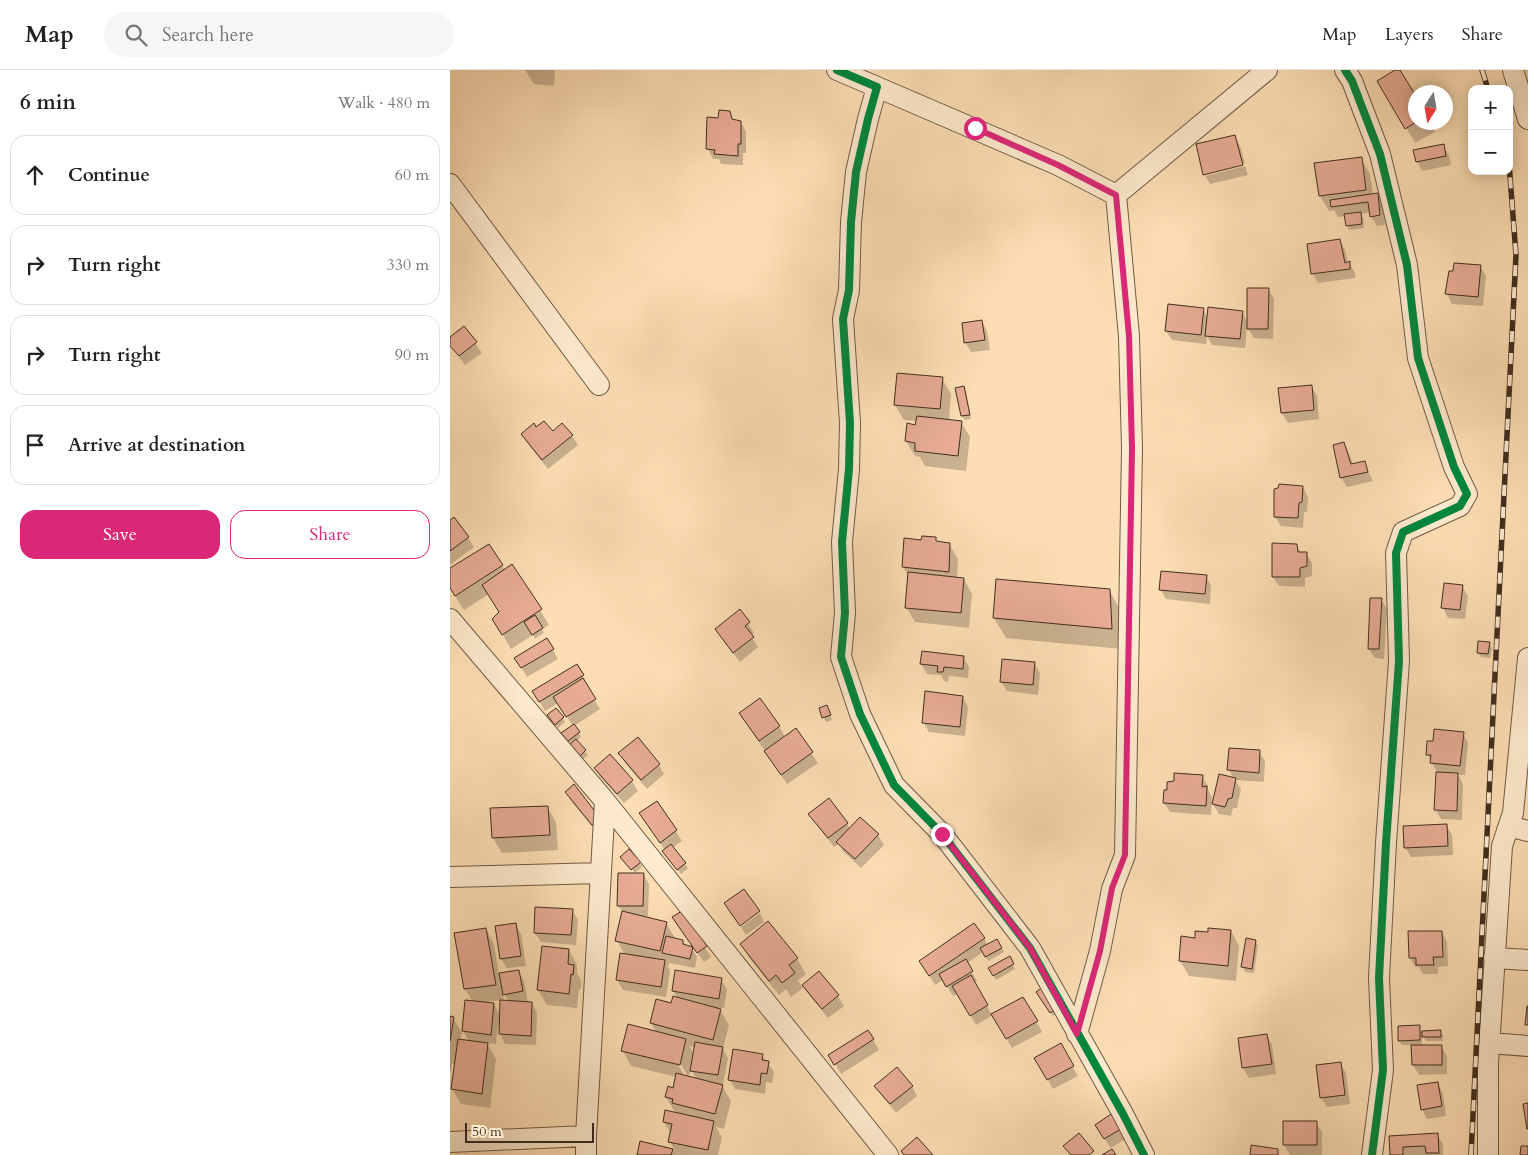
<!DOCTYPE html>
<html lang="en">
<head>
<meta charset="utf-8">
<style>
	body { margin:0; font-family:Cardo,serif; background:#f6f6f6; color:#222 }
	.controls { position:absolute; right:15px; top:15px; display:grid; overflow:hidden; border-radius:10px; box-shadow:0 2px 12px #0003 }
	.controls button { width:45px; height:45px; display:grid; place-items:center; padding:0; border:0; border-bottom:1px solid #e0e0e0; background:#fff; color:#222; font:25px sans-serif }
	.compass { position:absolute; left:958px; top:15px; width:45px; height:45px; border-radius:50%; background:#fff; box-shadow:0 2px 12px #0003; rotate:191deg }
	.scale { position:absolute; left:15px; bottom:12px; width:129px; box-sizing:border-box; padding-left:5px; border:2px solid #412e1f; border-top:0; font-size:14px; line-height:18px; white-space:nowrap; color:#412e1f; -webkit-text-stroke:4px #feeace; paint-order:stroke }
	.stop { position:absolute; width:15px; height:15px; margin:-11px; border:4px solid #db2777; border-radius:50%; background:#fff }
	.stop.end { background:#db2777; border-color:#fff; box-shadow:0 1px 5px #0008 }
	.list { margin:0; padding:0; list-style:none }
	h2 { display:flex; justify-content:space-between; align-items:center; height:65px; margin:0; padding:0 20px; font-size:21px }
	h2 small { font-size:16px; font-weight:400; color:#767676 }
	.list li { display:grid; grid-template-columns:32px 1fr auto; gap:15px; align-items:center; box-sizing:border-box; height:80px; margin:0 10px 10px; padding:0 10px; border:1px solid #e0e0e0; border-radius:15px }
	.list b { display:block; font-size:19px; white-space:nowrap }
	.list em { font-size:16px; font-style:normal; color:#767676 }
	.actions { display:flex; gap:10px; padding:15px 20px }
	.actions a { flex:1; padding:11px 0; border:1px solid #db2777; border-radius:15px; text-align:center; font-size:18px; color:#db2777 }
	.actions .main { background:#db2777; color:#fff }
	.icon { flex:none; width:28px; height:28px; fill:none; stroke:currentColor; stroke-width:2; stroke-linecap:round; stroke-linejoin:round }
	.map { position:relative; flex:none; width:1078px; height:1085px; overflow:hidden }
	header { display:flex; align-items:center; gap:30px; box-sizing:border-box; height:70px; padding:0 25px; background:#fff; border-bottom:1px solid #e0e0e0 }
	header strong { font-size:24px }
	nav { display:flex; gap:28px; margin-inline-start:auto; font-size:18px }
	.search { width:350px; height:45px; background:#f6f6f6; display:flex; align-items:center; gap:12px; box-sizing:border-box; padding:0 18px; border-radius:28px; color:#767676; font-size:19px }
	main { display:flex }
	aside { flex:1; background:#fff }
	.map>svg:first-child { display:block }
	.shadow { fill:#0003; fill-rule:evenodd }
	.building { fill:#e8ac95; stroke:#412e1f }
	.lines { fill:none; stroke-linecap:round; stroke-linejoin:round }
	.minor-casing { stroke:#705a44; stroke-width:22 }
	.minor { stroke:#feeace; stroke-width:20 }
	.rail-casing { stroke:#412e1f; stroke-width:5.5 }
	.rail { stroke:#feeace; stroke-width:4; stroke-dasharray:11; stroke-linecap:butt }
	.cycleway-casing { stroke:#feeace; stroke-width:11 }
	.cycleway { stroke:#00873e; stroke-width:8 }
	.route { stroke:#db2777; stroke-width:6 }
</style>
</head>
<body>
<header>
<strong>Map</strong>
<div class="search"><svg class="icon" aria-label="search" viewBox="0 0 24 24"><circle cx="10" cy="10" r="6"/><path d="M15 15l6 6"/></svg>Search here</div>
<nav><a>Map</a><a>Layers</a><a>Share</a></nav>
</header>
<main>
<aside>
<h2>6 min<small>Walk · 480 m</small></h2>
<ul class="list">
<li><svg class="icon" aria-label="ahead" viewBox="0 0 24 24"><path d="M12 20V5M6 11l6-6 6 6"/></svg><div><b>Continue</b></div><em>60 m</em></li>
<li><svg class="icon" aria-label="right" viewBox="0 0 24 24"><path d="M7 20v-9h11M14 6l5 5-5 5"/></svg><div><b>Turn right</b></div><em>330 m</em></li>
<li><svg class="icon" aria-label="right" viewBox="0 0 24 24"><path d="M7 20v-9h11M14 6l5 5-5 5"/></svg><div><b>Turn right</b></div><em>90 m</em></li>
<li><svg class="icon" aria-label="arrive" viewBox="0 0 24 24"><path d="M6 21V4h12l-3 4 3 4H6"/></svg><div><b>Arrive at destination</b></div></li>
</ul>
<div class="actions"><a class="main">Save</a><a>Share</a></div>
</aside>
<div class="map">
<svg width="1078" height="1085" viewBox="0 0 1078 1085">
	<rect width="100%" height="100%" fill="#fddeb4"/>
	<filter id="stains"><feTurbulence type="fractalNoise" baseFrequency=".004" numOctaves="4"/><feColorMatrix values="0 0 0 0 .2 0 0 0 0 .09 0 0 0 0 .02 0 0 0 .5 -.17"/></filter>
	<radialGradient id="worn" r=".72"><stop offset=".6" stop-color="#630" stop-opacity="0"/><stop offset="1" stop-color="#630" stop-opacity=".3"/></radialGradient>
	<!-- shadow -->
	<path class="shadow" d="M75,0H105L104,16L84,14Z
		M949,0L966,29V52H979L985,62L965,73L929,11Z
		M279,42L284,51L291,52L296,62V83H293V95L271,94L269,89H263L258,79L269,49Z
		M785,66L790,76L795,93L755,103V106L795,96L798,105L760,114L754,104L747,75Z
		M993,76L999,85L1001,95L972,101L967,91Z
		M911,89L920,104L923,125L927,124L933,134L935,155L927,156L921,146V142L910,144L913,148L914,158L899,160L897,155L895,146L888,147L884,140L879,141L870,126Z
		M890,171L895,180L898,193H899L905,203V208L868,213L863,203Z
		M1030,196L1036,206L1033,236L1002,234L997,224Z
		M818,219L824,229L823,269L804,268L797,257L795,278L762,275L757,266L756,274L722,270L716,261L753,239L758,249L792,242L798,253Z
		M532,251L537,261L540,280L521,282L515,272Z
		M14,258L32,283L15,295L0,275V268Z
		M492,309L501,324L499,351L511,352L520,367L516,401L475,396L470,387L465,386L456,371L467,351L454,350L445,335Z
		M861,316L867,326L869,349L838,353L832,343Z
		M514,317L516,322L521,349L515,350L512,346Z
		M86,359L122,366L128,375L98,399L78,374L72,365Z
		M894,373L899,383L903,395L914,393L923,411L897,417L891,407Z
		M853,417L858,427L857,442H854L853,458L831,456L825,447Z
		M0,452L18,468L24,477L0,495Z
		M485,468L488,473L499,474L508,489L507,508L514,509L522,524L519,558L465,552L456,537L459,507L453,497L472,471Z
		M846,475L851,483H856L862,493V506L855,508V517L829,516L823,507Z
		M52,496L55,501L90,540L99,555L92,559L94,563L85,569L83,565L61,579L44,549L50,543L39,524L14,540L0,518V500Z
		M756,506L761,516L760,534L716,529L710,519Z
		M1012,516L1018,526L1015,549L998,548L993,538Z
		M659,520L671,541L672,579L556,568L544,548Z
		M931,529L937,539L934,589L925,588L919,579Z
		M298,553L304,563L301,566L308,577L290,592L272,569L266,560Z
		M97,570L108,589L77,607L66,588Z
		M1039,573L1042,578L1040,588L1031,587L1028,582Z
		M513,587L519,597L518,608L499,606L498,612L494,611L491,605L477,604L471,594Z
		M585,594L590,603L588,625L557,621L551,612Z
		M127,596L138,615L136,616L150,639L124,656L131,667L126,671L138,685L133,689L116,667L123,656L108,633L95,641L84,622Z
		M513,627L518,637L515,666L479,662L473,652Z
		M370,639L379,641L382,650L376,652Z
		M98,646L113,648L115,652L108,658Z
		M296,653L329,656L335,667L345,660L368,693L337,714Z
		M1013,663L1018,673L1015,705H1008L1013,714L1012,750L991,749L986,740L987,702L977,684L984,672Z
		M780,680L809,682L815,691L814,712L785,710L791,719L787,738H783L781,746L769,744L763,734L784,709L779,700Z
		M170,683L209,695L214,704L197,719L175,693Z
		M159,686L182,711L188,721L174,733L151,708L145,699Z
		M752,706L758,716V720L762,727L761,745L720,742L714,733Z
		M116,722L149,748L148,764L122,732Z
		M206,732L232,771L222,778L238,798L231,804L216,786L215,780L196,753Z
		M97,737L106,752L108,780L52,783L43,768Z
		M360,744L397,754L400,759L428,765L434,775L411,798L393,781L389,774L384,777L366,754Z
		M996,755L1002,765L1003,785L961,787L955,777Z
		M190,792L192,797L185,803L179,794Z
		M193,804L199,814L198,846H189L216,853L225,868L233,871L236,876L244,878L242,879L247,887L245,898L219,893L218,897L220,901L216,927L173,920L167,910L175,885L167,871L173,843L168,835Z
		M122,840L128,850L126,875L91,872L85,863Z
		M232,842L261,887L254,892L229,857Z
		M310,843L314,852L296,865L291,857Z
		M318,852L347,889L356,904L348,910L352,917L369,903L388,926L394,936L378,948L359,925L354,917L341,927L336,919L329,925L300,889L291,874Z
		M65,854L71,864L76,896L57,898L51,889Z
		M36,859L44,874L49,904L68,901L74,911L78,933H82L87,943L86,975L55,974L50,964V956H48L46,974L37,973L46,989L40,1038L11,1034L2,1019L6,994H2L0,1004V948H3L12,963L10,970L19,972L13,961L23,932L15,919L6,864ZM52,920L59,932L54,931ZM52,930L51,947L44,934L34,932Z
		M781,861L789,876L786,911L739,906L730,891L746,869Z
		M992,862L997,872L998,896L988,897V904H973L969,897H965L960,887Z
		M534,868L538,875L547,870L554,882L538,891L533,882L517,893L527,911L524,913L542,945L573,928L592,962L562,978L543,945L526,955L508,923L503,926L493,910L485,915L476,901Z
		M805,871L808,875L804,903L795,902L793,897Z
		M119,880L127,895V902L131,911V919H129L127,938L97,935L88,920Z
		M559,888L565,899L546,910L540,898Z
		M271,910L277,919L274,938H269L279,955L273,979L278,988L273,1015L271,1014L281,1031L274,1059L266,1057L272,1067L268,1085H188L191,1072L225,1081L220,1072L221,1064L214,1052L226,1044L216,1027L224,1019L227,1007L181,996L173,981L206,962L201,953L228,929L223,920ZM239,976L246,977L244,985L241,979ZM228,989L238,1007H235L226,991ZM241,999L247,1010L238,1008Z
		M590,926L611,941L603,946Z
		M969,957L972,962L990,961L993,966V971H976L972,964V976H991L997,986V1004L969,1005L963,995L962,975H952L949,970Z
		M418,961L429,980L391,1004L380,985Z
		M817,965L822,975L826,1004L799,1008L793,998Z
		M610,975L628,1006L603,1019L586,988Z
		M312,985L324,1002L322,1013L316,1012L315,1024L285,1019L279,1009Z
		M890,993L896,1003L900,1034L877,1037L871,1027Z
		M987,1013L993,1023L996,1046L977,1049L972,1039Z
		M426,1016H462L467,1026L446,1043L432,1026Z
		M866,1053L872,1062V1085H832H840L834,1075Z
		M673,1058L678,1067L661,1078L652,1065Z
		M987,1064L993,1074V1085H942L940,1067Z"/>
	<!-- building -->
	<path class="building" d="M945,0H950L966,26V52L955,59L927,11Z
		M269,40L280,41L282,49L291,51V74H288V86L264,84L265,80L256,79L257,47L268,48Z
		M785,65L793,95L753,105L746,74Z
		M994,74L996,86L966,92L963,80Z
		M912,87L916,120L869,126L864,93Z
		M928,123L930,145L920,147L918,132L881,137L880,130Z
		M911,142L912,154L896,156L894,144Z
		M890,169L895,193L900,191V199L861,204L857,174Z
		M1004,193L1031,195L1028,227L995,224L999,201H1003Z
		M797,218H819L818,259H797Z
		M718,234L754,238L751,265L715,261Z
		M758,237L793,241L790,269L755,266Z
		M532,250L535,270L514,273L512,253Z
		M14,256L27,272L9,286L0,276V267Z
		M447,303L493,307L490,339L444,335Z
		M862,315L864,340L831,343L828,318Z
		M514,316L520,345L511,346L505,318Z
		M467,346L512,351L508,386L465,381V373L455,371L457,353L465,355Z
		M94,351L103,361L112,353L123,365L92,390L71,364L84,353L86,357Z
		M894,372L901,394L915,391L918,402L890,408L883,375Z
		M829,414L853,416L852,432L849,433L848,448L824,447V419L828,418Z
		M4,447L19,467L0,481V450Z
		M472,466L486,467V471L500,473L499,502L452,497L454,468L471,470Z
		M822,473L847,474L848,482H857V496L850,498V507H822Z
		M39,474L53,495L5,526L0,518V498Z
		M62,494L92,539L52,565L42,549L49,542L32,515Z
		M711,501L757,505L755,524L709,520Z
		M458,502L514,508L511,543L455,538Z
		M546,509L660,519L662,559L543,548Z
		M994,513L1013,515L1010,540L991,538Z
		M920,528H932L929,579H918Z
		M290,539L300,552L295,556L304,567L283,583L265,559Z
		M85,545L93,558L82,565L74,552Z
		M97,568L104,579L71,598L64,588Z
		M1028,571L1040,572L1038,584L1027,583Z
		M472,581L514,586L513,599L494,597L493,602H487L488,596L470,594Z
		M552,589L585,592L583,615L550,612Z
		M127,594L134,605L89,632L82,621Z
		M133,608L146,629L116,647L103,627Z
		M475,621L513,626L510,657L472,653Z
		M310,628L330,656L309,671L289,643Z
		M377,635L381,645L372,648L369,638Z
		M106,638L114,647L105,655L97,645Z
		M124,654L130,662L118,671L111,663Z
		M346,658L363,682L331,705L314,681Z
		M984,659L1014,662L1010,696L980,693L981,685H976L977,671H983Z
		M188,667L210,694L191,710L168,683Z
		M126,669L136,680L130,686L120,674Z
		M779,678L810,680L809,703L777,700Z
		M160,684L183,710L167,724L144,698Z
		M986,702L1008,703L1007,741L984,740Z
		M724,703L753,705L752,717L757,716L756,736L713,733L714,720H717V712L724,711Z
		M769,704L786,708L782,728L778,729L775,737L762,734Z
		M124,714L150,748L142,755L115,722Z
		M379,728L398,753L378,768L358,744Z
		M207,731L227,760L210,773L189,743Z
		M98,736L100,765L42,768L40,738Z
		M410,747L429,764L405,789L386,772Z
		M997,754L998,776L954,778L953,756Z
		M221,774L236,793L227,800L212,781Z
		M179,779L191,792L181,800L170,787Z
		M168,803H194L193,836H167Z
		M294,819L310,841L290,856L274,833Z
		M85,837L123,839L121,865L84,863Z
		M172,841L217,852L210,881L165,871Z
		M232,841L257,876L247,883L222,847Z
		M318,851L348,888L339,895L345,903L332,913L326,905L319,911L290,874Z
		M66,853L71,886L50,889L45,856Z
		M524,853L535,868L479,906L469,891Z
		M36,858L46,915L14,919L4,863Z
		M758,858L781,860L778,896L729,891L731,866L745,868V861L758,862Z
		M958,861H992L993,887H983L984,895H966V888H959Z
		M216,866L233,870V874L243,877L240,889L212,883Z
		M796,868L806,870L802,899L791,897Z
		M547,869L552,878L535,887L530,878Z
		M92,876L119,879L118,894L124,895L123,905L121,904L119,924L87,920Z
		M170,883L215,890L211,917L166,910Z
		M560,886L564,894L543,906L538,898Z
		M516,889L523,901L496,917L489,904Z
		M69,900L73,921L53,925L49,903Z
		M225,900L272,908L269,929L222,921Z
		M369,901L389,925L372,939L352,915Z
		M521,905L538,935L520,946L502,916Z
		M595,915L610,936L600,943L586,922Z
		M223,926L271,939L263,970L200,953L206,929L221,933Z
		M573,927L588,951L556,969L541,944Z
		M15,930L44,933L41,965L12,961Z
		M50,930L82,932L81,966L49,964Z
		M1077,936H1078V955H1075Z
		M0,946L4,947L0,971Z
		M178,954L236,969L230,995L171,981Z
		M970,955V970L948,971V956Z
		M418,960L424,969L384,995L378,985Z
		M991,960V967H972V961Z
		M817,964L822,994L792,998L788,968Z
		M8,969L38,973L32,1024L1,1019Z
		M245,972L273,977L268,1005L240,1001Z
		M611,973L624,996L597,1010L584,988Z
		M961,975H992V995H962Z
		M283,979L313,984L312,990L319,991L317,1004L311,1003L310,1015L278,1010Z
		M891,992L895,1025L870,1028L866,995Z
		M447,997L463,1016L440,1034L424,1016Z
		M226,1003L273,1015L265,1044L222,1033L223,1029L215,1027L218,1016L223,1018Z
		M988,1012L992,1036L971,1040L967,1015Z
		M1078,1033V1059H1077L1073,1034Z
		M215,1040L264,1051L258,1080L218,1072L222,1054L213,1052Z
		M664,1042L674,1057L654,1069L645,1055Z
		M833,1051H867V1075H833Z
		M629,1063L644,1081L639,1085H621L613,1076Z
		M988,1063L989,1083H976L975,1076L953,1077V1085H940L939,1066Z
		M467,1067L483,1085H454L451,1081Z
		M190,1071L223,1079L221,1085H187Z
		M801,1075L828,1079V1085H800Z
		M1071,1076H1078V1085H1070Z
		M662,1079L666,1085H652Z"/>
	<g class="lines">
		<defs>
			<path id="minor" d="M387,0L427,17L418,49L406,102L401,152L399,220L393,249L400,353L399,399L392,472L395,543L391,587L410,644L444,715L492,764L580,878L673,1044L694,1085
				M895,0L902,11L930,84L957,195L968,288L1004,397L1017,424L1010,436L953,462L946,483L949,591L936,773L929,908L933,1000L922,1085
				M1063,0L1078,49
				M427,17L608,95L666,125
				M0,114L149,315
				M666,125L817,0
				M0,549L155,731L438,1085
				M1059,756L1078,761
				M0,807L151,803
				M1044,888L1078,890
				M627,964L650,881L662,819L675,785L682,378L679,266L666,125
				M1040,973L1078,976
				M0,1072L136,1066
				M136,1085V1066L155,731
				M1038,1085V993L1052,776L1063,743L1078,588"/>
		</defs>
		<!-- minor casing -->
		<use href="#minor" class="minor-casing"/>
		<!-- minor -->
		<use href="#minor" class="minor"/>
		<defs>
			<path id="rail" d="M1032,0L1038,19
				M1021,1085L1066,185L1059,93"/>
		</defs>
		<!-- rail casing -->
		<use href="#rail" class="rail-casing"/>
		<!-- rail -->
		<use href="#rail" class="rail"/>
		<defs>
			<path id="cycleway" d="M387,0L427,17L418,49L406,102L401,152L399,220L393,249L400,353L399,399L392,472L395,543L391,587L410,644L444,715L492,764L580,878L673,1044L694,1085
				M895,0L902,11L930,84L957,195L968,288L1004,397L1017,424L1010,436L953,462L946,483L949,591L936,773L929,908L933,1000L922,1085"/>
		</defs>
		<!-- cycleway casing -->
		<use href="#cycleway" class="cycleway-casing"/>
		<!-- cycleway -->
		<use href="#cycleway" class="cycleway"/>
	</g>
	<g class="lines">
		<!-- route -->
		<path class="route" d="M492,764L580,878L627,964L650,881L662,818L675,785L682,378L679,266L666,125L608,95L525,58"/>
	</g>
	<rect width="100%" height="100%" filter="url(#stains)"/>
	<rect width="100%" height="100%" fill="url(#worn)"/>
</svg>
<div class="controls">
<button>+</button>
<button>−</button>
</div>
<svg class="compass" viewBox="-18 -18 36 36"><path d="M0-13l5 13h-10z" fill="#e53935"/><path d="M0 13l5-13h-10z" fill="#767676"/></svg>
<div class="scale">50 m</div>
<div class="stop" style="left:525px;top:58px"></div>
<div class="stop end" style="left:492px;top:764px"></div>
</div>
</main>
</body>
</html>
